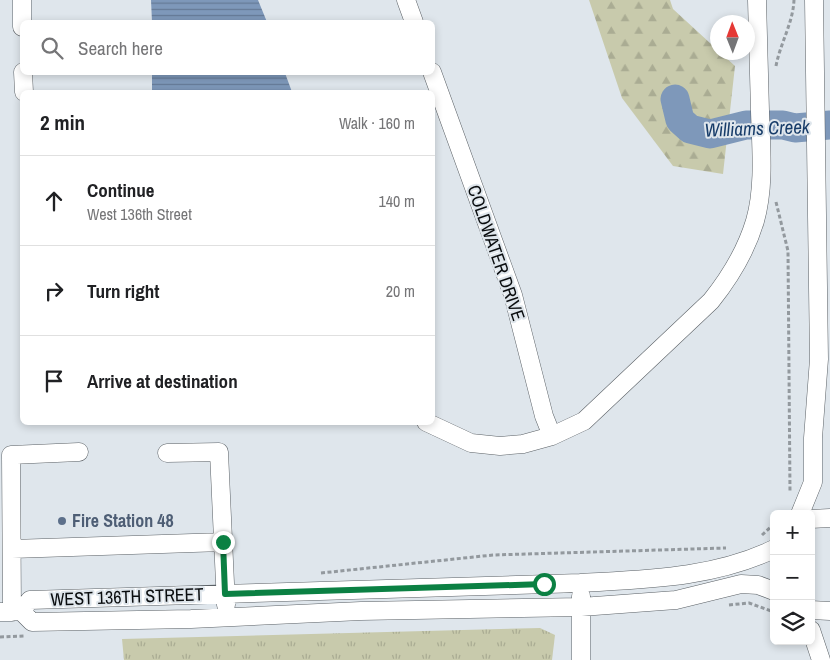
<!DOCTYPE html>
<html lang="en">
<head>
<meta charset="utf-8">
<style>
	body { margin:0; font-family:"Archivo Narrow",sans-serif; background:#f6f6f6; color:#202124 }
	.controls { position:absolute; right:15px; bottom:15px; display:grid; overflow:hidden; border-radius:8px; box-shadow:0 2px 8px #0003 }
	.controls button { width:45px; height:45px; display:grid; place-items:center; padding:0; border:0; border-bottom:1px solid #e0e0e0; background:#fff; color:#202124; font:25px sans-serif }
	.compass { position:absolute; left:710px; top:15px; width:45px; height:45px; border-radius:50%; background:#fff; box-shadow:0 2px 8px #0003; rotate:359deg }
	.stop { position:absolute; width:15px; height:15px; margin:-11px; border:4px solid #0b8043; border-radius:50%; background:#fff }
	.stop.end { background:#0b8043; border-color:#fff; box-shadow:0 1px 5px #0008 }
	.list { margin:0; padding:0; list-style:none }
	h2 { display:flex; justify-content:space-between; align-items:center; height:65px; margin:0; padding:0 20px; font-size:21px }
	h2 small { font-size:16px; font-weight:400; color:#757577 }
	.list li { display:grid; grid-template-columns:32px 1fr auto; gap:15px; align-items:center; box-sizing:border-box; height:90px; padding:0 20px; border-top:1px solid #e0e0e0 }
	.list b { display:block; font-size:19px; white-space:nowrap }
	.list p { margin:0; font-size:16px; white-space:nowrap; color:#757577 }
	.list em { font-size:16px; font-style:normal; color:#757577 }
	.icon { flex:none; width:28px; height:28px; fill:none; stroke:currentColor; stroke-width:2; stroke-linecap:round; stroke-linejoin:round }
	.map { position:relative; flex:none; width:830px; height:660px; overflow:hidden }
	.search { position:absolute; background:#fff; box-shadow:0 2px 8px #0003; left:20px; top:20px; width:415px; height:55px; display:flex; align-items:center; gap:12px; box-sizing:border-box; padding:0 18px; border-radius:8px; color:#757577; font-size:19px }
	.panel { position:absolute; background:#fff; box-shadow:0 2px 8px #0003; left:20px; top:90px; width:415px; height:335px; border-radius:8px }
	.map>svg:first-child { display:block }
	.grass { fill:url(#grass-tufts) }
	.forest { fill:url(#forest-firs) }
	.water { fill:url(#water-rules) }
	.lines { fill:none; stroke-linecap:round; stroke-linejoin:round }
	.river { stroke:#7e98ba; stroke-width:29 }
	.minor-casing { stroke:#5b6166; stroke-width:19 }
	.path { stroke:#93999e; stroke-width:3; stroke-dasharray:4 2.5; stroke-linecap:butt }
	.minor { stroke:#fff; stroke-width:18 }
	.route { stroke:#0b8043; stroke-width:6 }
	.service-dot { fill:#5c6f8a; stroke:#dfe6ec; stroke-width:2 }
	.labels { text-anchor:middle; stroke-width:4; stroke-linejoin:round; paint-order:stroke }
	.street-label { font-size:18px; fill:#0a0d0f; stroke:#dfe6ec }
	.service-label { font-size:18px; font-weight:bold; fill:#4e5e75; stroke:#dfe6ec; text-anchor:start }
	.water-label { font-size:19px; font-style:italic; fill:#173c69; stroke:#dfe6ec }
</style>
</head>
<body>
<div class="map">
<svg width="830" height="660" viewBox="0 0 830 660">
	<defs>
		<pattern id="grass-tufts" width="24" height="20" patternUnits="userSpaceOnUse" patternTransform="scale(1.25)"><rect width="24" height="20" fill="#c8caac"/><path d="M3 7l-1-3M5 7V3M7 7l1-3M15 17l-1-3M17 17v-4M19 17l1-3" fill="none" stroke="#aaac93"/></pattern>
		<pattern id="forest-firs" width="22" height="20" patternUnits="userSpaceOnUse" patternTransform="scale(1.25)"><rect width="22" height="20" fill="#c8caac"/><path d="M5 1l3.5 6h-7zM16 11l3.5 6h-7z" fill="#aaac93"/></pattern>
		<pattern id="water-rules" width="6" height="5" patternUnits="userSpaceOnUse" patternTransform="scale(1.25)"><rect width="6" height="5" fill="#7e98ba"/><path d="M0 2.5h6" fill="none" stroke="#657a96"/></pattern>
	</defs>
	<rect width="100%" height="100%" fill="#dfe6ec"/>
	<!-- grass -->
	<path class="grass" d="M540,628L555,635L552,660H124L122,639Z"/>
	<!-- forest -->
	<path class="forest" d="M589,0H670L673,9L735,66L723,174L673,166L622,98Z"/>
	<!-- water -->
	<path class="water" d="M151,0H258L267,22H152Z
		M152,73H285L292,92H152Z"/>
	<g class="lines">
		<!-- river -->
		<path class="river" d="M675,99L680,120L690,129L710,134L746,125H783L795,128L830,125"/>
		<defs>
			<path id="minor" d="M22,0V27
				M406,0L414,22
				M23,72L24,92
				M432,72L513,295L544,416L552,436
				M426,422L471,443L500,446L523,444L552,436L584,421L711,301C731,276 746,251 755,221C765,186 761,146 760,111C759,74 758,37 757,0
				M167,453L219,452L226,605
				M800,514L813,482V438L819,359L814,0
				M811,519L830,518
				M12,549L223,542
				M581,596V660
				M811,610L830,611
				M21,611L30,600L580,583C647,579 713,578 774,549
				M0,612L21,611L32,622L191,619L361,611L581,607L676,600L741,584L758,585L774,591
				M12,612L11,455L79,452
				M811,630L821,660"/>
		</defs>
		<!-- minor casing -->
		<use href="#minor" class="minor-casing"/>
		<!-- path -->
		<path class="path" d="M776,66C780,44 793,23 794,0
			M776,202L788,251L790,492
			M762,535L774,524
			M321,573L493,555L726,548
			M729,605L749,603L774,612
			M0,637L24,636"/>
		<!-- minor -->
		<use href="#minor" class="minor"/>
	</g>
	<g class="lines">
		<!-- route -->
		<path class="route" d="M223,542L225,594L544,584"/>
	</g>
	<!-- markers -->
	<circle class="service-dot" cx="62" cy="521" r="5"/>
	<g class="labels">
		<!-- street labels -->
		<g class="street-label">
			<text transform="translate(496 253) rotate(71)" y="6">COLDWATER DRIVE</text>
			<text transform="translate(127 597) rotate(-2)" y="6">WEST 136TH STREET</text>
		</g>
		<!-- service labels -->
		<g class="service-label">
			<text x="72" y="527">Fire Station 48</text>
		</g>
		<!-- water labels -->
		<g class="water-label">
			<text transform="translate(757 128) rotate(-2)" y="7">Williams Creek</text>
		</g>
	</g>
</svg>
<div class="controls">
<button>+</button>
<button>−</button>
<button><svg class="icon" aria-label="layers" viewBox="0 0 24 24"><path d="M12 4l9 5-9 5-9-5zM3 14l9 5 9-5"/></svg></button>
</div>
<svg class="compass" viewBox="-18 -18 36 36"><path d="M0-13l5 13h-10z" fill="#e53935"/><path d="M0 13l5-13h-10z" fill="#757577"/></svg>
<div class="stop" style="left:544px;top:584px"></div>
<div class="stop end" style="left:223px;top:542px"></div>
<div class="search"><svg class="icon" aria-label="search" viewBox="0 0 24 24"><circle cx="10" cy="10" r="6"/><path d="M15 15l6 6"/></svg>Search here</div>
<section class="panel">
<h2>2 min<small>Walk · 160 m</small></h2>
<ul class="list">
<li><svg class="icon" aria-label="ahead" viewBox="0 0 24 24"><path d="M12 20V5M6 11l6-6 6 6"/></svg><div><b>Continue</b><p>West 136th Street</p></div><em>140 m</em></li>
<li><svg class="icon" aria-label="right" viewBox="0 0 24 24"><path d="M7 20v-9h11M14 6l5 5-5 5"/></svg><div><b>Turn right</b></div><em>20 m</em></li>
<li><svg class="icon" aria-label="arrive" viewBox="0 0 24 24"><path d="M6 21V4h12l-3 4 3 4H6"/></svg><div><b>Arrive at destination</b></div></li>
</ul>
</section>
</div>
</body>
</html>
